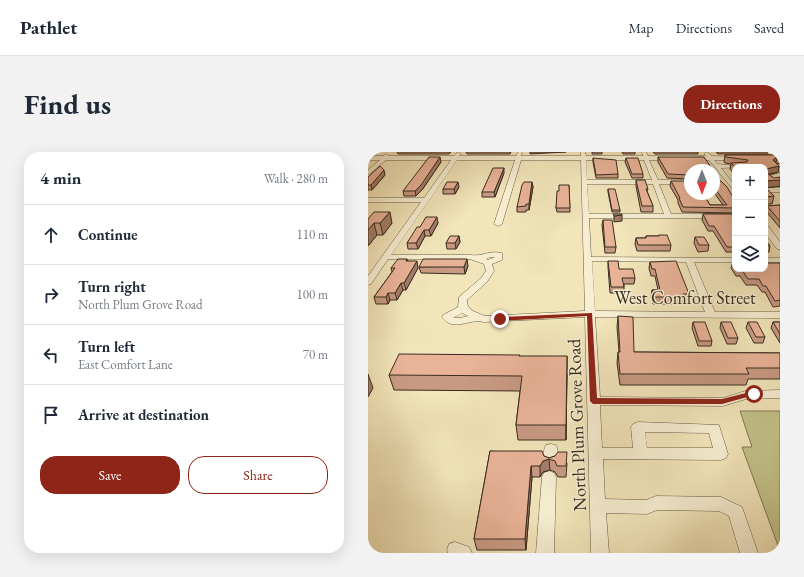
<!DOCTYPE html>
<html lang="en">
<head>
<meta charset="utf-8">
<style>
	body { margin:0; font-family:"EB Garamond",serif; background:#f2f2f3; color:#1f2937 }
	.controls { position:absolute; right:12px; top:12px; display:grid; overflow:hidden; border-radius:8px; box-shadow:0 4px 16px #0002 }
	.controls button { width:36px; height:36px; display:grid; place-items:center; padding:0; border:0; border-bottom:1px solid #e0e1e3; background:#fff; color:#1f2937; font:20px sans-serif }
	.compass { position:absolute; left:316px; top:12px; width:36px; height:36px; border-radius:50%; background:#fff; box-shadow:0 4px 16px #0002; rotate:180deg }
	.stop { position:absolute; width:12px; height:12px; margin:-9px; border:3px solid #8f2418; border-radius:50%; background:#fff }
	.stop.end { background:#8f2418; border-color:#fff; box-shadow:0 1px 4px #0008 }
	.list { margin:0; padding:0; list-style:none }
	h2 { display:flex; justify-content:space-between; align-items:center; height:52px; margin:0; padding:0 16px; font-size:17px }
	h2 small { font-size:13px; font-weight:400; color:#747a83 }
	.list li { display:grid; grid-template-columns:26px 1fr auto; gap:12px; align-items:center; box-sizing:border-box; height:60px; padding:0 16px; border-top:1px solid #e0e1e3 }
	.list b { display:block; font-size:15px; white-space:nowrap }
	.list p { margin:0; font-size:13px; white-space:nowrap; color:#747a83 }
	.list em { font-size:13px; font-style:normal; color:#747a83 }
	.actions { display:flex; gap:8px; padding:12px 16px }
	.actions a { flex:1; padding:9px 0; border:1px solid #8f2418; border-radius:16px; text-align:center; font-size:14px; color:#8f2418 }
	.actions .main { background:#8f2418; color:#fff }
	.icon { flex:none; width:22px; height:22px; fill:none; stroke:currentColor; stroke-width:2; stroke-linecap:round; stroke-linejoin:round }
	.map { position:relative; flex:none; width:412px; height:401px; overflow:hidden; border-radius:16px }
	header { display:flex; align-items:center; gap:24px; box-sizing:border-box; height:56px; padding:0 20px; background:#fff; border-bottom:1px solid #e0e1e3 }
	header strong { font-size:19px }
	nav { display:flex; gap:22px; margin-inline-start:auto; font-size:14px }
	.intro { display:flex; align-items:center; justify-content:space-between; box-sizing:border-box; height:96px; padding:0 24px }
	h1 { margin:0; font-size:28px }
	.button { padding:10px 18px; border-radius:16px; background:#8f2418; color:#fff; font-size:14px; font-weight:700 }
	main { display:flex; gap:24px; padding:0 24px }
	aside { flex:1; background:#fff; border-radius:16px; box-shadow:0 4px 16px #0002 }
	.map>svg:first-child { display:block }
	.green { fill:#c3c28a; stroke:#7e7855 }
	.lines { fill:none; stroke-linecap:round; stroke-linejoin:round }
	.minor-casing { stroke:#675b46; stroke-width:1 }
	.minor { fill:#f7eed2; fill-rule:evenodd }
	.wall { fill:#c89a83; stroke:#392d20; fill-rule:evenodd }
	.shaded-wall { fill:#a37d6a; stroke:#392d20 }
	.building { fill:#e9b398; stroke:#392d20 }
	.route { fill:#8f2418 }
	.labels { text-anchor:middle; stroke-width:3; stroke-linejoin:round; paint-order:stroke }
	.street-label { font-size:18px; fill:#392d20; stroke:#f7eed2 }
</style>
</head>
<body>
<header>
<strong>Pathlet</strong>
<nav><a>Map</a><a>Directions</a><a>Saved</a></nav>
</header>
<div class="intro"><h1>Find us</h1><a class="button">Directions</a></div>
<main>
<aside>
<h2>4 min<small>Walk · 280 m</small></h2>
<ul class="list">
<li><svg class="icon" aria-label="ahead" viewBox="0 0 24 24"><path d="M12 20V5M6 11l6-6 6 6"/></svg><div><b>Continue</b></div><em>110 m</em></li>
<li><svg class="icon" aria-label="right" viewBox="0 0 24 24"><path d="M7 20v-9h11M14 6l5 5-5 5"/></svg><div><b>Turn right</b><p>North Plum Grove Road</p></div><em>100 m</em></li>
<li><svg class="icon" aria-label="left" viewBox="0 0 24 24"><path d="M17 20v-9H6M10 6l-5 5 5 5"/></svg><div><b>Turn left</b><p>East Comfort Lane</p></div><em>70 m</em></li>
<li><svg class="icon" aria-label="arrive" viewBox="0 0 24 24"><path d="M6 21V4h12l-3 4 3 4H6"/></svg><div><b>Arrive at destination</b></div></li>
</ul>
<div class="actions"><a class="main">Save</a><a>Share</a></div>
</aside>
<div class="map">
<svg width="412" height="401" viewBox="0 0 412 401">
	<rect width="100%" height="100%" fill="#f2e5ba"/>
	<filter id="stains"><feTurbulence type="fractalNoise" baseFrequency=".005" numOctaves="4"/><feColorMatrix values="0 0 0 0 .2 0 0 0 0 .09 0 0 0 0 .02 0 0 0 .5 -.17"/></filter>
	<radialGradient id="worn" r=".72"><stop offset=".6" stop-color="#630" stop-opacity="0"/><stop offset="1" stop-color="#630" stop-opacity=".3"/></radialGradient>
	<!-- green -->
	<path class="green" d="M372,259H412V399L374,295H384Z"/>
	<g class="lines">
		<defs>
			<path id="minor" d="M90,0L93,2L91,4H148L150,0H154L153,4H213V0H217L218,4H275L274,0H278L280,4H338L336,2L339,0L344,4L373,5L371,8H346L350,12L378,15L353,16L367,34V40L341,8H281L290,28H322V32H291L303,62H367V66H221L223,105L367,106V110H326L347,160H412V166L227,165L232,245L355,246L377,239L412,238V246L378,247L355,254L232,253L234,296H265L263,275L265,272L270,270L351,273L360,302L358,306L353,308L235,307L237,347L278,348L288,344L353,345L374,355L390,401H372L361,364L351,359L289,358L279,362L238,361L241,401H223L217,165L116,170C100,166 86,181 74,165L75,163L90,155L91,145L113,126L118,119L116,112L102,107H20L3,132L0,133V124L53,50H0V46H56L83,8H18L0,23V18L12,8H0V4H15L19,2L21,4H86ZM89,8H147L126,72L130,74L134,72L153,8H213L217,159L117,164C108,160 99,159 99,148L119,130L126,119L124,112L134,108V101C120,98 115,105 102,103H23ZM218,8H276L284,28H219ZM219,32H285L296,62H221ZM122,105H127L120,108L118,107ZM224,109L318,110L337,160L227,159ZM94,161L100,164L92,166H85ZM277,280L341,281L345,296H279Z
				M405,0L412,1V5Z
				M412,21V25L404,27H412V31H404L397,27V25Z
				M397,36H412V40H397Z
				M397,74H400L412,90V97H409L397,81Z
				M397,106H412V110H397Z
				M183,292L188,293C191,299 190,308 187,314L182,316L177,314C174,308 175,299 178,293Z
				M181,319L186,321L188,325L186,401H168L174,325L176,321Z
				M87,390L101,395L104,401H80L79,398L81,392Z"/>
		</defs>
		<!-- minor casing -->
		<use href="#minor" class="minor-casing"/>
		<!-- minor -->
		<use href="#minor" class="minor"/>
	</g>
	<!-- wall -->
	<path class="wall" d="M29,0H83L81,2H30Z
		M98,0H143L142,2H99Z
		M224,0H234V2H224Z
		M254,0H267V2H255Z
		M285,0H330V2H287Z
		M348,0H400L399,2H350Z
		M357,3H412V12L408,11L411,14L410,20L400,23L412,34L397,36L406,44L404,52H397V15H367V23L362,17L363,12L357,11L356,10Z
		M290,5L322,18V27L299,26L290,10Z
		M225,6L250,22V26H228L225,10Z
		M258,6L275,22V26H264L257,10Z
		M73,10L54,38L48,44H36L35,39Z
		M136,21L127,45H114V40Z
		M17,23L4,38H0V25Z
		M268,28L280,37L279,39L285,54V60H273L268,34Z
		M303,29L322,42H346V29L367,48V61L314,60L310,51V48L302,34ZM335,42H347L355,53H342Z
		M164,30L165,35L161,58H158V60H149V55Z
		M201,33L202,60H189L188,56L191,39Z
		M91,35L87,42H75V37Z
		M240,37L252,58V60H244L240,40Z
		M412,53V76L397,58L399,54Z
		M335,62H367V100H358L345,79H340L334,68Z
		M0,67L24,71L15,83H9L0,94Z
		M235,68L248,95L247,101H237L234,73Z
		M70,71L63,84H57L50,97H40L39,91L52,75Z
		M291,83L303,93L302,99H269L267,92L268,86H277L278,84H291Z
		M91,84L92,90L88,97H79L78,91Z
		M327,85L341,93L340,99L330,100L326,91Z
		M397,88L402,94L401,100H397Z
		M39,107L40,109L50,116L38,138H35L29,148H22L20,152H8L6,145L24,120L23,116Z
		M240,109L251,117L267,126L266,132H256V141H242L240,115Z
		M282,110L321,142L320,149H315V152H285L283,145L284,138H290L287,124H283L281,116Z
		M365,110L367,114V117H397L412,111V154L405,155L397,140H394L389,133H378L372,124H368L363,116Z
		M100,114L97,122L53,121L51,115Z
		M250,164L266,200L412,201V227H380L378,233H252L249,211L250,200H251L249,175Z
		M325,170L344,189L343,194H330L324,176Z
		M353,170L370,186L368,192H359L352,176Z
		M380,170L397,185L395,191H386L378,176Z
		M405,170H412V191L403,176Z
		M152,204L199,219L198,288H150L148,273L152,239L26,238L21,223Z
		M122,299L176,304L181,306L187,304L199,311L198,325H190L187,320L182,318L175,320L172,325H164L158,398H109L106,387Z"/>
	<!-- shaded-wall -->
	<path class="shaded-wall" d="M162,0H198L162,2Z
		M410,4L408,10L405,8Z
		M72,5L73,10L54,38L48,44L47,39Z
		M411,14L410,20L397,23L398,17Z
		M136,16V21L127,45L126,40Z
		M16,18L17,23L4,38L3,33Z
		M348,22L347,26L346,27V23Z
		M412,28V34L397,36V29Z
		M90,30L91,35L87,42L86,37Z
		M164,30L165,35L161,58V52Z
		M22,60L24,71L15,83L12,71Z
		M254,63V69L246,70V64Z
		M69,65L70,71L63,84L61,78Z
		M6,71L9,83L0,94V78Z
		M56,78L57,84L50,97L48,91Z
		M91,84L92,90L88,97L87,91Z
		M99,107L100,114L97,122L96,115Z
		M49,109L50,116L38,138L36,131Z
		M33,131L35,138L29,148L27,141Z
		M20,141L22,148L20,152L18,145Z
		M199,204V219L198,288V273Z
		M0,222L5,236L0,245Z
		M181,307L182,318L175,320L172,325V314L175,309Z
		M163,314L164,325L158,398L157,387Z"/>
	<!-- building -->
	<path class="building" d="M357,3H412V5L410,4L405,8L411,14L398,17L397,20L406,26L412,25V28L397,29V15H367L363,11L379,10L380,8L358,5Z
		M61,5H72L53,33L47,39H35Z
		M290,5H336L345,18H322V23L300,22Z
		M225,6L248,8L250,22L228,23Z
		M258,6H270L275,22H264Z
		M12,14L16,18L3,33H0V25Z
		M125,16H136L126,40H114Z
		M268,28H277L280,37H278L285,54H274Z
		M303,29H322V42H335L342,53H359L348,38H346V29H353L359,35L367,48V56L315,55L311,46H312Z
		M79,30H90L86,37H75Z
		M156,30H164L161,52H158V54L149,55L154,33Z
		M191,33H201L202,56H188L189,39H191Z
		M397,35L406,44L398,45L397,49Z
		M240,37H247L252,58H244Z
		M412,53V69L399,54Z
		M6,60H22L12,71H6L0,78V67Z
		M245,62H254V63L246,64Z
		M335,62H367V95H359L346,74H341Z
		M58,65H69L61,78H56L48,91H39L49,75H52Z
		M235,68H244L248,95H237Z
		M291,83H299L303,93H270L268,86H278V84H291Z
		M82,84H91L87,91H78Z
		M327,85H336L341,93H331Z
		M397,88L402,94H397Z
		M30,107H39L38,109H49L36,131H33L27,141H20L18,145H6L27,116H23Z
		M55,107H99L96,115H51Z
		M240,109H250L251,117H265L267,126H254L256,135H243Z
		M308,109L321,142H315L316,145H286L284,138H292L287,117H284L282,110Z
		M397,111H412V148L407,149L398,134H395L391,127H380L374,118H369L368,117H397Z
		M250,164L265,165L266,200L412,201V216H378L381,222H252L250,200H252Z
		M325,170H337L344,189H331Z
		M353,170H363L370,186H360Z
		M380,170H389L397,185H388Z
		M405,170H412V182Z
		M31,202L152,203L151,204H199L198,273H148L154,224L21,223Z
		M122,299H174L176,304L181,306L187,304L190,300H199L198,314H189L187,309L181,307L175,309L172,314H163L157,387H106Z"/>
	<!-- route -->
	<path class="route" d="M224,161L229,246L354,247L386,239L390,242L354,252H225L222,249L219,164L132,169L129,167L132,165Z"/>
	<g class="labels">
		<!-- street labels -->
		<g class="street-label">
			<text x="317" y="152">West Comfort Street</text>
			<text transform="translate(209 273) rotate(-92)" y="6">North Plum Grove Road</text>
		</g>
	</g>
	<rect width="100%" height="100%" filter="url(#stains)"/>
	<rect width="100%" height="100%" fill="url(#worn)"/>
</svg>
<div class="controls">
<button>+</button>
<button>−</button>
<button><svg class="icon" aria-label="layers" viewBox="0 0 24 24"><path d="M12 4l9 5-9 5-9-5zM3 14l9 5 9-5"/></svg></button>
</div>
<svg class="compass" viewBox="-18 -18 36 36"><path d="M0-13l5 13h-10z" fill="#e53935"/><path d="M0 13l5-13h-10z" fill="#747a83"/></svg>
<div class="stop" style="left:386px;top:242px"></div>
<div class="stop end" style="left:132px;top:167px"></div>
</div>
</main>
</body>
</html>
